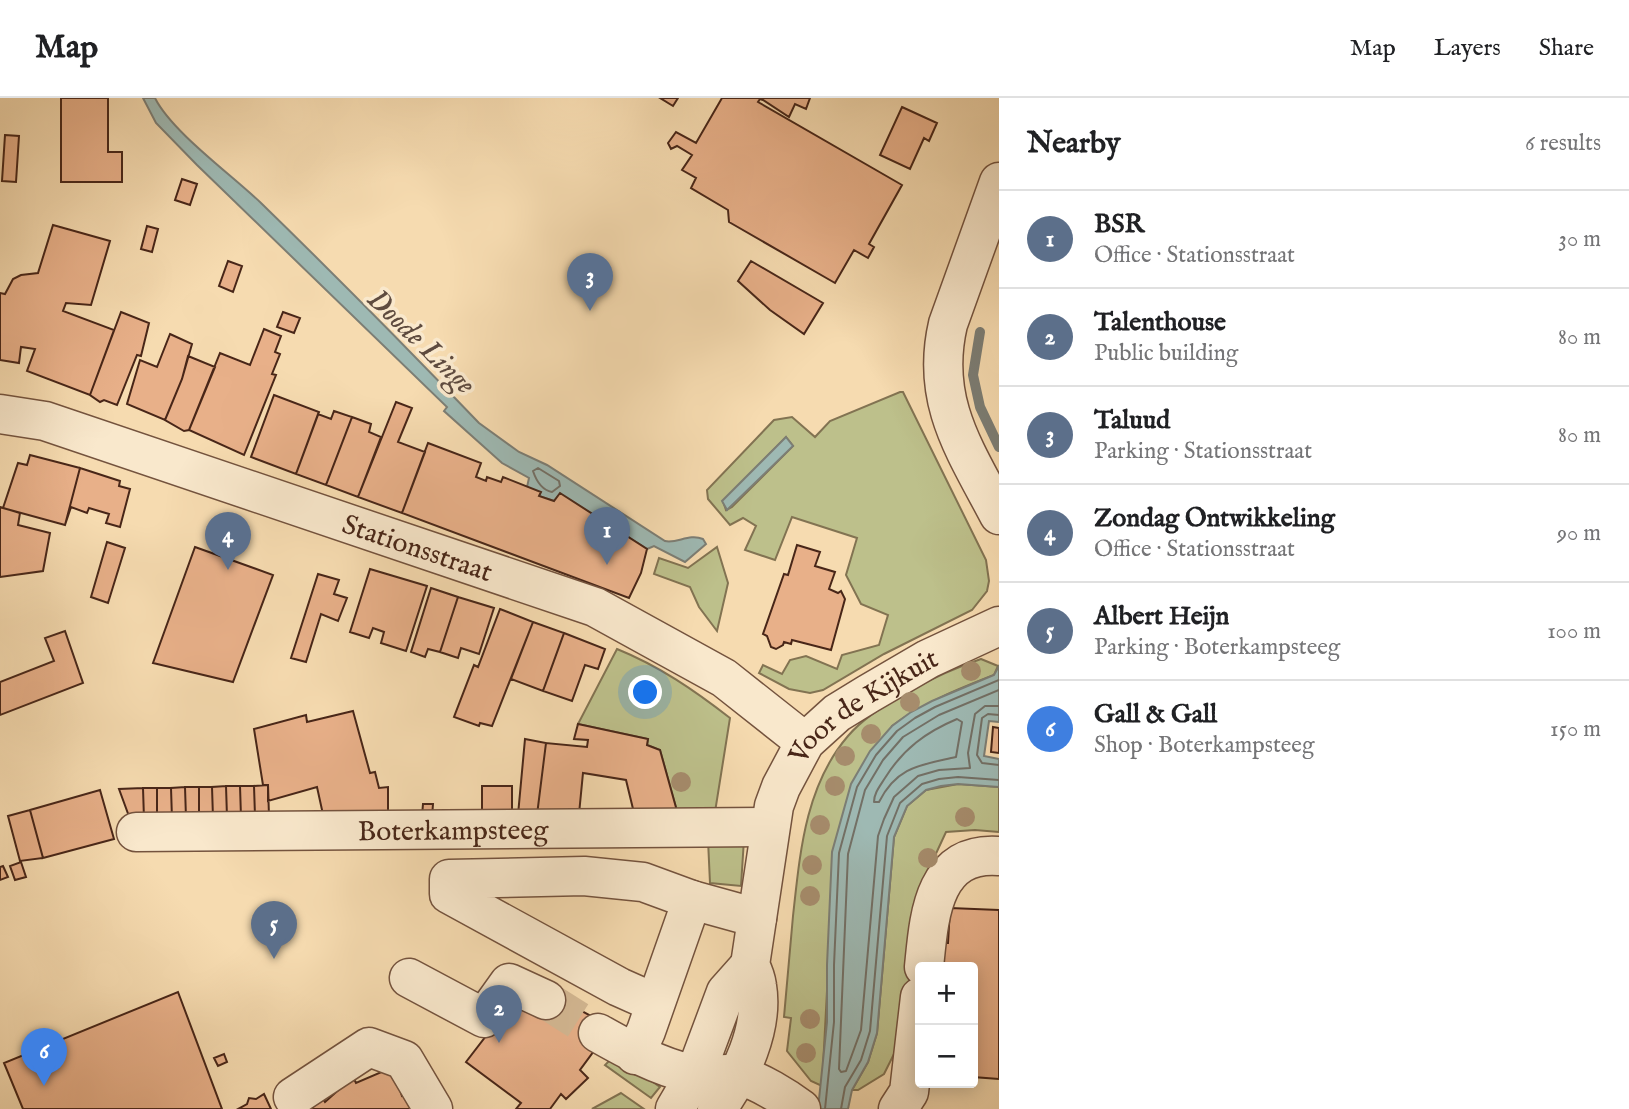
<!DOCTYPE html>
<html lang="en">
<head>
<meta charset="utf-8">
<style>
	body { margin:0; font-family:"IM FELL English",serif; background:#f2f2f2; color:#202124 }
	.controls { position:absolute; right:21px; bottom:21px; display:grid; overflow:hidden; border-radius:7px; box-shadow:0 4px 18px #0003 }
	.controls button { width:63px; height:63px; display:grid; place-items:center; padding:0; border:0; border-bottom:2px solid #e0e0e0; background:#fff; color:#202124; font:35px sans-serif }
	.you { position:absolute; left:646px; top:595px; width:24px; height:24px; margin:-18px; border:5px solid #fff; border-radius:50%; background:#1a73e8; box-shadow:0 0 0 10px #1a73e833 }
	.badge { display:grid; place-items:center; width:46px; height:46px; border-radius:50%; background:#0f766e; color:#fff; font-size:23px; font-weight:700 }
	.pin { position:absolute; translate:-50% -58px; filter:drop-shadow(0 2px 4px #0008) }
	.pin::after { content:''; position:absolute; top:37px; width:24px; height:21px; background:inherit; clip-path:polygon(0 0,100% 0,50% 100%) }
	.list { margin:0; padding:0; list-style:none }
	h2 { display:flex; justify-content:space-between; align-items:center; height:91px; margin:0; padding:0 28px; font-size:30px }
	h2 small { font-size:23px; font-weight:400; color:#757577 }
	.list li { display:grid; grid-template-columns:46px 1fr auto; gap:21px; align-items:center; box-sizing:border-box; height:98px; padding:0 28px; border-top:2px solid #e0e0e0 }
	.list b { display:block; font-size:26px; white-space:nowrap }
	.list p { margin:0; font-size:23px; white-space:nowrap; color:#757577 }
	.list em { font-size:23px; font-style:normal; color:#757577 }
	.map { position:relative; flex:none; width:999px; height:1011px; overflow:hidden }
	header { display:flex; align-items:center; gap:42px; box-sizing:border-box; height:98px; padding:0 35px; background:#fff; border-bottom:2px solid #e0e0e0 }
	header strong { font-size:33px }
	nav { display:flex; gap:38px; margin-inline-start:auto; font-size:24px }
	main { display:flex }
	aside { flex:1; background:#fff }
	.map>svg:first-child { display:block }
	.green { fill:#bdc08b; stroke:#827352; stroke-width:2; fill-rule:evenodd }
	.water { fill:#9eb9b3; stroke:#7c7e75; stroke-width:2 }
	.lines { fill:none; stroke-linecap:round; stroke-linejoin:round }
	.shore { stroke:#737066; stroke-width:2 }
	.stream { stroke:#7c7e75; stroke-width:10 }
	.building { fill:#e8b089; stroke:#482618; stroke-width:2 }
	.minor-tunnel { stroke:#d3b792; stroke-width:38; stroke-dasharray:38 19; stroke-linecap:butt }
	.minor-casing { stroke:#74533e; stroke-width:41 }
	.minor { stroke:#f9e8cc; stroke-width:38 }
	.tree { fill:#a68c6c }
	.labels { text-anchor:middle; stroke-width:7; stroke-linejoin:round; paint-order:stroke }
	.street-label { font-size:28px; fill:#482618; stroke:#f9e8cc }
	.water-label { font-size:30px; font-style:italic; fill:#5e4b3f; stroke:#f9e8cc }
</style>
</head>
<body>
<header>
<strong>Map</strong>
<nav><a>Map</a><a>Layers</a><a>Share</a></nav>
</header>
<main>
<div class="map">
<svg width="999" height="1011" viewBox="0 0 999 1011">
	<rect width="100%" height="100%" fill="#f6dbb0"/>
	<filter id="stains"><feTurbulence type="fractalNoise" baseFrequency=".00286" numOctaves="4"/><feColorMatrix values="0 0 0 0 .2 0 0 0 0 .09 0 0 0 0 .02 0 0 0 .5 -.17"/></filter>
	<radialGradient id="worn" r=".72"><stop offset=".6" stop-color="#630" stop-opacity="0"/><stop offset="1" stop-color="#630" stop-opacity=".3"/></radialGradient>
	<!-- green -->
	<path class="green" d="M900,294H903L986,462L989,483L987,493L972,512L884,556L823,592L810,595L789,591L759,575L763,567L782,576L790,562L806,558L837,571L842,557L879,547L888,517L861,506L846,477L857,440L792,419L775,462L745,452L756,428L743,420L730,427L708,401L707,392L774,322L792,319L815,339L830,323ZM786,339L793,348L732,409L726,412L723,403Z
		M717,449L728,485L717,533L699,509L690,489L654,476L659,460L688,470Z
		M617,551C659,568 694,592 730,620L715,714L677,713L660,652L647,647L648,641L578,626Z
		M981,561L998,568L994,577C958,591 923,605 892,628L831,817L822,988L811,983L787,953L791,920L784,919C787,886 790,852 793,818C800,755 805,688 848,638C874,607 942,574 981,561Z
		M958,686L999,689V734L975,732L946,734L933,762L938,773L924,819L899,946L884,976L858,992H852L868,964L877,935L894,739L907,708L926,692Z
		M744,741L741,788L710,785L708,742Z
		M615,957L660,989L651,1000L605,967Z
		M621,995L644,1011H592Z"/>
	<!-- water -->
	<path class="water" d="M143,0H155C172,34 232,77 261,105C335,177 408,251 479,325L519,354L547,367L665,443C677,446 689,435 703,441L706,446L685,464L654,448L647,451L560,396L554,403L539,398L527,389L529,380L502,365L444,313L447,309L197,67L156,25Z
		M786,339L793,348L727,412L722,403Z
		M999,568V624L989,623L984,658L999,661V689L958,686L941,688L926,692L907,708L894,739L877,935L868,964L852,992L848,1011H818L827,924V867L832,754L851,686L870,653L892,628L911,614L932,603L994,577Z"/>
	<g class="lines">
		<!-- shore -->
		<path class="shore" d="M538,370L559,383L560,388L552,394C542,392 536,382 533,373Z
			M999,592L939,617L903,639L883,662L865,692L848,756L839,971L841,974L846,973L861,932L878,738L884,721L894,699L918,678L939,672L970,670L968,655L975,616L985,608H999
			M999,617L988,616L982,620L977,657L982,665L999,667
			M957,621L962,624L956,659C921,667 897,668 879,704H874C874,695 880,688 885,680C903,651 926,634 957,621Z
			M825,1011L834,924V867L839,755L857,689L876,657L897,633L915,620L935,609L999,582
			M841,1011L845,989L861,962L870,933L887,738L900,705L922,686L939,681L958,679L999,682"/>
		<!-- stream -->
		<path class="stream" d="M980,234L973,277L980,309L999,349"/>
	</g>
	<!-- building -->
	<path class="building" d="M61,0H108V54H122V84H61Z
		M660,0H678L673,8Z
		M722,0H810L806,11L795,6L789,19L763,2L760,1L758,4L902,87L869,146L874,149L868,160L854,152L835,185L729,124L728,112L691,90L696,80L682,72L692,57L677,48L671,51L668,45L676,34L696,45Z
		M902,9L937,25L929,43L924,40L910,71L880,57Z
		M5,37L19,38L16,84L2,83Z
		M182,81L197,86L190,107L175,102Z
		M53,127L110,143L91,207L66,205L63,213L114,232L90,297L27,273L35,251L21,249L19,265L0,262V195L5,196L13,181L21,177L38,175Z
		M147,128L158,131L152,154L141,151Z
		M228,163L242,168L233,194L219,188Z
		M751,163L823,205L804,236L770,212L738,183Z
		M121,214L149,225L141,258L137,257L117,307L104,302L100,304L90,297Z
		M283,214L300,220L294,235L277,229Z
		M264,231L281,238L275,254L280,256L272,276L276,277L244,357L189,332L220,255L250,267Z
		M170,236L192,246L182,281L165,322L127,306L140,262L157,269Z
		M188,258L215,269L189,332L184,333L165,322L182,281Z
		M274,297L319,314L296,376L251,359Z
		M396,304L412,310L398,344L425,354L402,415L358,399Z
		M334,313L352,319L326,387L296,376L318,316L331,321Z
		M352,319L371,326L369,334L381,339L358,399L326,387Z
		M428,345L481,365L476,379L486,383L487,379L501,384L503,379L541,394L539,398L554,403L560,395L647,451L641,475L629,500L402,415Z
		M30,357L80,370L65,427L3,410L18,365L27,367Z
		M80,370L120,383L119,388L130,391L120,429L106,425L109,416L89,410L87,415L71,409L65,427Z
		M0,409L20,415L18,427L50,435L43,473L0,479Z
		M107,444L125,450L108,505L91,499Z
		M797,447L820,454L815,468L835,474L829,491L838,495L841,493L845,501L831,552L792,542L791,546L784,544L783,547L776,551L771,549L767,538L763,536L784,476L788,477Z
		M195,449L273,477L233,584L153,565Z
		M370,471L427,488L406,553L381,545L384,534L373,530L369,540L350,534Z
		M318,476L339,482L334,496L347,500L338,523L321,516L306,564L291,560Z
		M431,490L458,499L440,554L428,551L425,559L411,554Z
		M458,499L494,510L479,556L461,550L458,560L440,554Z
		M500,511L533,524L492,628L480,625L479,628L454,619L474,567L478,569Z
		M533,524L564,535L543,593L511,581Z
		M65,533L83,585L0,617V584L54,563L45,540Z
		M564,535L605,551L598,571L585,567L572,603L543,593Z
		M353,613L370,675L375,674L379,690L388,689V720L324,721L317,689L268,703V687H263L254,631L306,617L307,624Z
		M578,626L648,641L647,647L660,652L677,713L634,715L626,682L583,675L579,716L537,717L546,645L587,649L588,642L574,641Z
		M993,629L999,630V655L991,654Z
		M525,641L546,645L537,717H518Z
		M268,687L269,718H255L254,688Z
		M226,688L227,719L213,720L212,689Z
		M226,688H240L241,719H227Z
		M240,688H254L255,718L241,719Z
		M482,688H512V718H482Z
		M185,689L186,720L172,721L171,690Z
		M185,689H199V720H186Z
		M199,689H212L213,720H199Z
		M143,690H157V721H144Z
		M143,690L144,721H130L119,691Z
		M157,690H171L172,721H157Z
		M100,692L114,741L43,760L30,712Z
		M423,706H433L432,719L422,718Z
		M30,712L43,760L20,763L8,718Z
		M21,764L26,779L15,782L10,768Z
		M3,768L8,779L0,782V769Z
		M950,810L999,812V981L973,979V869H937L938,845H948Z
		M178,894L222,1011H23L4,965Z
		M554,898L602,924L599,946L580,972L588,980L566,1001L561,996L550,1011H516L521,1005L466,964L516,899Z
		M224,956L227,964L218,968L214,960Z
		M393,969L402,998L408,996L416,1011H311L321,998L325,1004L353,979L356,985Z
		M264,996L271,1011H238L247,1006L249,1000L256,1001Z"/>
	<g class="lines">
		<!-- minor-tunnel -->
		<path class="minor-tunnel" d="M546,902L598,935"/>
		<defs>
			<g id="minor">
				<path d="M999,84L948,226C930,303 965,352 999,417"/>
				<path id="s1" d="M0,316L45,323L595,509L724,580L805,644"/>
				<path id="s2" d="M136,734L770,729"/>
				<path d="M924,869C929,820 932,753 999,758"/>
				<path d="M409,880L484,920L509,885L546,902"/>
				<path d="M655,905L619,889L449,796V781L584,778L643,784L692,802L757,820"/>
				<path d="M598,935C628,952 657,968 691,976C707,980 725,973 740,978C759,983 785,999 801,1011"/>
				<path d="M635,957L646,933L692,802"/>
				<path d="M293,999L369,949L404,962L433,1011"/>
				<path d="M675,1011L695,977L726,894L750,867"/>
				<path id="s3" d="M717,1011C741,978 764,930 757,888C756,881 753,873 750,867L774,708L781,689L805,644L837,615L868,596L928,561L999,528"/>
				<path d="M898,1011L909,994L920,899"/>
			</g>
		</defs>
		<!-- minor casing -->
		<use href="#minor" class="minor-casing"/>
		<!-- minor -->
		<use href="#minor" class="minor"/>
	</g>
	<!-- trees -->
	<g class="tree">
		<circle cx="971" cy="573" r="10"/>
		<circle cx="910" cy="604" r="10"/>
		<circle cx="871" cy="636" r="10"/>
		<circle cx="845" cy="658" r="10"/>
		<circle cx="681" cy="684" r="10"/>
		<circle cx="835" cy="688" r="10"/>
		<circle cx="965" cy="719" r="10"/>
		<circle cx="820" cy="727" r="10"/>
		<circle cx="928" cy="760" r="10"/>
		<circle cx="812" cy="767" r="10"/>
		<circle cx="810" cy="798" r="10"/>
		<circle cx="810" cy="921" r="10"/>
		<circle cx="806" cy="955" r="10"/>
	</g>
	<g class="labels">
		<!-- street labels -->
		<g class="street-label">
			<text dy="10" stroke="none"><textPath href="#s1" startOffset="439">Stationsstraat</textPath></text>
			<text dy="10" stroke="none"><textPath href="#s3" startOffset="455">Voor de Kijkuit</textPath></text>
			<text dy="10" stroke="none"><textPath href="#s2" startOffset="317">Boterkampsteeg</textPath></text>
		</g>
		<!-- water labels -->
		<g class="water-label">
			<text transform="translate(422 243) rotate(44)" y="10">Doode Linge</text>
		</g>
	</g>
	<rect width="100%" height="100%" filter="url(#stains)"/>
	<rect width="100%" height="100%" fill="url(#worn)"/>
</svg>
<div class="controls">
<button>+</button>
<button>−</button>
</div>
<div class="you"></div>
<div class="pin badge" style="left:607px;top:467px;background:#5c6f8a">1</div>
<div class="pin badge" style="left:499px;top:945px;background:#5c6f8a">2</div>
<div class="pin badge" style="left:590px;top:213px;background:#5c6f8a">3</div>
<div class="pin badge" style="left:228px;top:472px;background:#5c6f8a">4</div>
<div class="pin badge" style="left:274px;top:861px;background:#5c6f8a">5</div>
<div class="pin badge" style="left:44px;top:988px;background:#3f7fe0">6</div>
</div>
<aside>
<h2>Nearby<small>6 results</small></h2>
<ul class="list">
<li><span class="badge" style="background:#5c6f8a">1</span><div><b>BSR</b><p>Office · Stationsstraat</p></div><em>30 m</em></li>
<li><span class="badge" style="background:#5c6f8a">2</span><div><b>Talenthouse</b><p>Public building</p></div><em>80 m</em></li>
<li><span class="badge" style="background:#5c6f8a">3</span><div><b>Taluud</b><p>Parking · Stationsstraat</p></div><em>80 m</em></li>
<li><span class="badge" style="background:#5c6f8a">4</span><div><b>Zondag Ontwikkeling</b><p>Office · Stationsstraat</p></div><em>90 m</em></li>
<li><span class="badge" style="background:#5c6f8a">5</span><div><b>Albert Heijn</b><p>Parking · Boterkampsteeg</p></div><em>100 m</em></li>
<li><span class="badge" style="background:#3f7fe0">6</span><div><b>Gall &amp; Gall</b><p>Shop · Boterkampsteeg</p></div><em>150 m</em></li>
</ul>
</aside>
</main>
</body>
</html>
